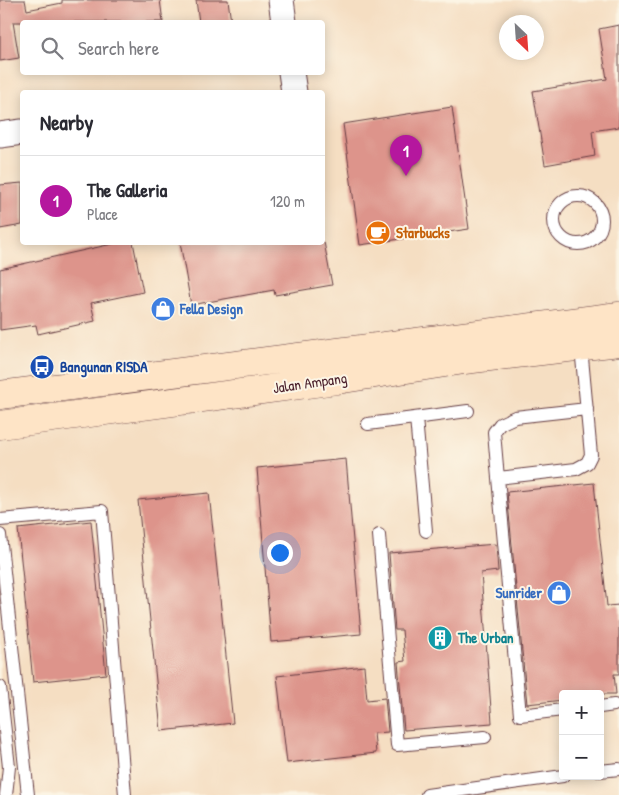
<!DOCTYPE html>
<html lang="en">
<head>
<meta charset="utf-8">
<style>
	body { margin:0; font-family:"Patrick Hand",sans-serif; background:#f7f7f7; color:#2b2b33 }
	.controls { position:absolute; right:15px; bottom:15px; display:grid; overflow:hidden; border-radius:5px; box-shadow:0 2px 12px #0003 }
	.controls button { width:45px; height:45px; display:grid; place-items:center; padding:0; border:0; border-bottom:1px solid #e1e1e2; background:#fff; color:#2b2b33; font:25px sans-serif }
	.compass { position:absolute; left:499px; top:15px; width:45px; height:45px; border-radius:50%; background:#fff; box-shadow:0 2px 12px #0003; rotate:155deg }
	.you { position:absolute; left:279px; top:552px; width:18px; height:18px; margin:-12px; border:4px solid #fff; border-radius:50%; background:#1a73e8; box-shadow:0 0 0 8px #1a73e833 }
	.badge { display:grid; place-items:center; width:32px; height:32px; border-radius:50%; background:#b5179e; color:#fff; font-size:16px; font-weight:700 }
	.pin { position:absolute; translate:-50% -41px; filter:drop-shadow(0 1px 2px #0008) }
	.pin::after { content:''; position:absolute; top:26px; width:18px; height:15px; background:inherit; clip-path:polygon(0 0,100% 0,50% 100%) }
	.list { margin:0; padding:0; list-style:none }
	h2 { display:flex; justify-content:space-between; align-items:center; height:65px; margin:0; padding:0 20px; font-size:21px }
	h2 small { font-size:16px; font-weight:400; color:#7c7c81 }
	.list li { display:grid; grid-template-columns:32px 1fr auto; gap:15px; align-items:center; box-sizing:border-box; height:90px; padding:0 20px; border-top:1px solid #e1e1e2 }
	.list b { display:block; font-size:19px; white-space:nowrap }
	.list p { margin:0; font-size:16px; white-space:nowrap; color:#7c7c81 }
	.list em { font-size:16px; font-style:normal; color:#7c7c81 }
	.icon { flex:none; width:28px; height:28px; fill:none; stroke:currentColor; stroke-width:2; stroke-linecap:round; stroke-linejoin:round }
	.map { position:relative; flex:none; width:619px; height:795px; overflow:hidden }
	.search { position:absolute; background:#fff; box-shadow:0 2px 12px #0003; left:20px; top:20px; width:305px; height:55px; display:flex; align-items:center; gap:12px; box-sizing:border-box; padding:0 18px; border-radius:5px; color:#7c7c81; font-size:19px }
	.panel { position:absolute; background:#fff; box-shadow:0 2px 12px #0003; left:20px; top:90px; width:305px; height:155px; border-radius:5px }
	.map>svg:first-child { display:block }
	.building { fill:#dd948b }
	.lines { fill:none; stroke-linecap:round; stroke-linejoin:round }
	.lane-casing { stroke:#643c42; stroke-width:14 }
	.street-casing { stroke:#643c42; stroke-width:27 }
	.secondary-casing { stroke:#643c42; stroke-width:29 }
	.lane { stroke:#fff; stroke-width:12 }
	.street { stroke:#fff; stroke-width:25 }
	.secondary { stroke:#fee4c6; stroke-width:28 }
	.labels { text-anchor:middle; stroke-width:4; stroke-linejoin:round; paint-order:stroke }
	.food-label { font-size:15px; font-weight:bold; fill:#c56008; stroke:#fcf5e5; text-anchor:start }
	.shop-label { font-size:15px; font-weight:bold; fill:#366cbe; stroke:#fcf5e5; text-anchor:start }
	.transit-label { font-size:15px; font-weight:bold; fill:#164399; stroke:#fcf5e5; text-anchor:start }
	.street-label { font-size:15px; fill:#4a1f2b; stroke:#fcf5e5 }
	.culture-label { font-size:15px; font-weight:bold; fill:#0d838f; stroke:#fcf5e5; text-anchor:start }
</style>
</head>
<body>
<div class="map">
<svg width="619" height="795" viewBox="0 0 619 795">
	<rect width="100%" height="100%" fill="#fcf5e5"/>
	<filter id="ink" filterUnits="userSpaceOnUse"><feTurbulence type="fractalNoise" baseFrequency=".02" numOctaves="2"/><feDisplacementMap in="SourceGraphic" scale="10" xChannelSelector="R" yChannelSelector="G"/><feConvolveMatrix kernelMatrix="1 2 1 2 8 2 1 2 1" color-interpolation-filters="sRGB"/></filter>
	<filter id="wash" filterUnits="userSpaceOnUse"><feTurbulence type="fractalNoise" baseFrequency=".0096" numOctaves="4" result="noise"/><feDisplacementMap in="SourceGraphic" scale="20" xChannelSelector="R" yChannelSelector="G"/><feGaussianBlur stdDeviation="1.12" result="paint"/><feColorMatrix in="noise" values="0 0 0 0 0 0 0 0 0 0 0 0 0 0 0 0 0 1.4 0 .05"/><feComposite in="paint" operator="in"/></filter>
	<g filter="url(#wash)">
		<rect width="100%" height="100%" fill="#f5dec2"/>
		<g id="blocks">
			<!-- building -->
			<path class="building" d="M0,0H25L27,10L62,3V0H160L163,22H13L19,58L0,61Z
				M196,0H228L231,22H199Z
				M619,25V127L592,131L595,156L545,165L533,91L607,79L599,29Z
				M452,107L469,229L360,245L343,124Z
				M22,183V225L0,229V185Z
				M121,242H133L143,292L91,303L95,321L38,334L36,325L0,330V269Z
				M180,242H324L332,285L275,295L274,290L191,305Z
				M346,459L361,634L271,642L257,468Z
				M594,483L607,606L619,605V674H614L616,694H563V700L527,704L507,492Z
				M209,493L233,723L161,731L138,500Z
				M91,521L106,674L33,682L18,529Z
				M496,544L498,571L481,573L492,723L404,730L398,662L405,661L402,630H395L389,553Z
				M364,666L367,700L385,698L388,732L374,733L376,753L287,763L277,676Z"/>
		</g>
	</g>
	<g filter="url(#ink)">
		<use href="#blocks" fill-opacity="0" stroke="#643c42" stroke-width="1"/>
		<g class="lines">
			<defs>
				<path id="lane" d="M554 220a24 24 0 1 1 48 0a24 24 0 1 1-48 0Z
					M581,347L591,455L587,463L576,469L498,478L494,432L500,424L515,417L587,409
					M416,418L426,531
					M368,424L468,411
					M498,478L520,715L563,710
					M0,520L102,511L125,795
					M0,535L28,795
					M379,535L397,745L485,737
					M0,687L9,767L6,795
					M600,707L614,705
					M600,771L619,769
					M427,795L563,776"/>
				<path id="street" d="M281,0L284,22
					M291,72L294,92
					M0,135L22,132"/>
				<path id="secondary" d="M0,395L619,316
					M0,425L337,380L464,360L619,342"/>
			</defs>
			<!-- lane casing -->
			<use href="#lane" class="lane-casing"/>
			<!-- street casing -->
			<use href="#street" class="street-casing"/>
			<!-- secondary casing -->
			<use href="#secondary" class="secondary-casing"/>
			<!-- lane -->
			<use href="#lane" class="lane"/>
			<!-- street -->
			<use href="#street" class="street"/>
			<!-- secondary -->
			<use href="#secondary" class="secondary"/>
		</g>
	</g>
	<!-- icons -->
	<defs>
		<symbol id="cafe-disc" viewBox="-11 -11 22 22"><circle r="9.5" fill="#e8710a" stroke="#fcf5e5"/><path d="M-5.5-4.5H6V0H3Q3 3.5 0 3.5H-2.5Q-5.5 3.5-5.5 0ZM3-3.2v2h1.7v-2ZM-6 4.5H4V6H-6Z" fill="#fff"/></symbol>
		<symbol id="shop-disc" viewBox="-11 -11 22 22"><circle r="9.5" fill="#3f7fe0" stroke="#fcf5e5"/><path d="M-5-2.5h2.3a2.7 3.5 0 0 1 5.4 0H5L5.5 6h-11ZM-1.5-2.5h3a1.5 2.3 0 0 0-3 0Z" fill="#fff"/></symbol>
		<symbol id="bus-disc" viewBox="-11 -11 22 22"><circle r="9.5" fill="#1a4fb4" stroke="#fcf5e5"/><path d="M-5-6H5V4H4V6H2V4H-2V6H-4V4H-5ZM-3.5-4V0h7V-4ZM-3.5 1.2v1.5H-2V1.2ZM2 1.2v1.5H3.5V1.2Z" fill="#fff"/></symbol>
		<symbol id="building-disc" viewBox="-11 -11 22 22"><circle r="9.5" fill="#0f9aa8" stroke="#fcf5e5"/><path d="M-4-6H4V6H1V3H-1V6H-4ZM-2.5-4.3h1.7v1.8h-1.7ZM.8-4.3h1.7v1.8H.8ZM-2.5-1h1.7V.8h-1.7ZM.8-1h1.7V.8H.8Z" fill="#fff"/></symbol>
	</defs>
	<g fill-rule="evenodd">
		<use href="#cafe-disc" x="364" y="219" width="28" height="28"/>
		<use href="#shop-disc" x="149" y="295" width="28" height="28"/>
		<use href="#bus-disc" x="28" y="353" width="28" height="28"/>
		<use href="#shop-disc" x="545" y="579" width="28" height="28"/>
		<use href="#building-disc" x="426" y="624" width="28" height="28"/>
	</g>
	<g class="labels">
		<!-- food labels -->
		<g class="food-label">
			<text x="396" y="238">Starbucks</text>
		</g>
		<!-- shop labels -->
		<g class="shop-label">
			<text x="180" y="314">Fella Design</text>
			<text x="542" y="598" text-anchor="end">Sunrider</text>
		</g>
		<!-- transit labels -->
		<g class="transit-label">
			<text x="60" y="372">Bangunan RISDA</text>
		</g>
		<!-- street labels -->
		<g class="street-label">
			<text transform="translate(310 383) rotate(-8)" y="5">Jalan Ampang</text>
		</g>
		<!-- culture labels -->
		<g class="culture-label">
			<text x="458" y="643">The Urban</text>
		</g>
	</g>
</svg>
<div class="controls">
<button>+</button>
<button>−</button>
</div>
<svg class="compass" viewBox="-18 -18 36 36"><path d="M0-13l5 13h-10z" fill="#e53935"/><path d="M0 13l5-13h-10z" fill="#7c7c81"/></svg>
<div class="you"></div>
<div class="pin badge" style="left:406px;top:176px">1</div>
<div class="search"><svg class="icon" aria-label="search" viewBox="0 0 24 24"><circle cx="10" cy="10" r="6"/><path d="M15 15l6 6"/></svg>Search here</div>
<section class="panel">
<h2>Nearby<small></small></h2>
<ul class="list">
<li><span class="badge">1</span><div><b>The Galleria</b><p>Place</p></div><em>120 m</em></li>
</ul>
</section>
</div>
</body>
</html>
